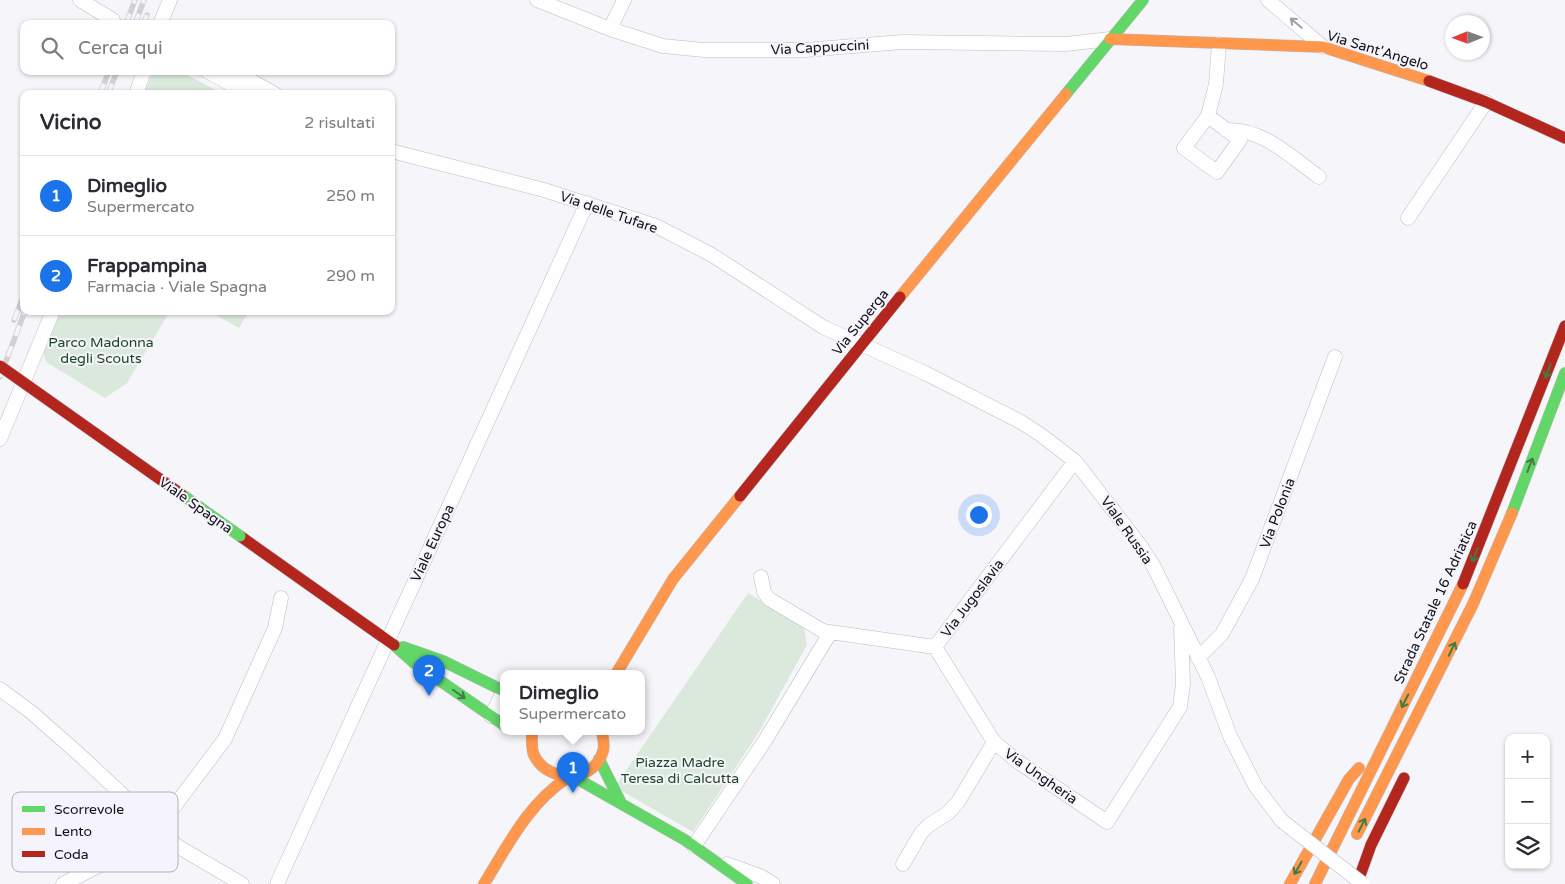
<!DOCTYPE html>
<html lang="it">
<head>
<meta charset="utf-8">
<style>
	body { margin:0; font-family:"Varela Round",sans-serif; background:#f2f2f3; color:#2b2b33 }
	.controls { position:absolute; right:15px; bottom:15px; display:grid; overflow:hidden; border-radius:10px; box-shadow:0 1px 4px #0004 }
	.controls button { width:45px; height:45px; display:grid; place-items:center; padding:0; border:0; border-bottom:1px solid #e1e1e2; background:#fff; color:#2b2b33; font:25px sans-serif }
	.compass { position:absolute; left:1445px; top:15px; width:45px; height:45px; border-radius:50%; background:#fff; box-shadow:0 1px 4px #0004; rotate:269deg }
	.you { position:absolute; left:978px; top:514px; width:18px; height:18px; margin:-12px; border:4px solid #fff; border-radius:50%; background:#1a73e8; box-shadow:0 0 0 8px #1a73e833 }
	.badge { display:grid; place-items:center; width:32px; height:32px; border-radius:50%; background:#1a73e8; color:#fff; font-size:16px; font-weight:700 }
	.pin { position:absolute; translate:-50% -41px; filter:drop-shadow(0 1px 2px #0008) }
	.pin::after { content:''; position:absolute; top:26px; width:18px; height:15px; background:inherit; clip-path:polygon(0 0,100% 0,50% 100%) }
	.popup { position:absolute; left:500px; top:670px; width:145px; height:65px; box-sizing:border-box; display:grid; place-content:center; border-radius:10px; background:#fff; filter:drop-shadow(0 1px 4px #0005); font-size:16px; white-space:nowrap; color:#7c7c81 }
	.popup b { font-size:19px; color:#2b2b33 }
	.popup::after { content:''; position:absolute; left:50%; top:100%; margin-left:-10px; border:10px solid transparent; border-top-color:#fff }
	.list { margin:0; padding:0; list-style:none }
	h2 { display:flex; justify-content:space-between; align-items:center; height:65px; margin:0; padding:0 20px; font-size:21px }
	h2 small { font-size:16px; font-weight:400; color:#7c7c81 }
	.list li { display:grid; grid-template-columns:32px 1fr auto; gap:15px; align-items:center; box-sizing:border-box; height:80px; padding:0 20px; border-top:1px solid #e1e1e2 }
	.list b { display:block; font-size:19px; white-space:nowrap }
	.list p { margin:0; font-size:16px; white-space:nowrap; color:#7c7c81 }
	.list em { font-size:16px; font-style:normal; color:#7c7c81 }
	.icon { flex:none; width:28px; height:28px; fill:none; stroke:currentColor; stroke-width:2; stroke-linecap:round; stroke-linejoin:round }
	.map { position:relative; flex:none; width:1565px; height:884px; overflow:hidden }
	.search { position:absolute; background:#fff; box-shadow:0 1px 4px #0004; left:20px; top:20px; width:375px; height:55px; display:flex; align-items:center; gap:12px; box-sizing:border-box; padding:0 18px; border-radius:10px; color:#7c7c81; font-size:19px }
	.panel { position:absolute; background:#fff; box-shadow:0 1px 4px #0004; left:20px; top:90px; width:375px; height:225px; border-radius:10px }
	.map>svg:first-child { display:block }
	.green { fill:#dae9dc }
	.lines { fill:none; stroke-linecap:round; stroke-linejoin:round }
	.street-casing { stroke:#bdbcc1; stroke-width:15 }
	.fast-casing { stroke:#bdbcc1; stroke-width:12 }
	.slow-casing { stroke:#bdbcc1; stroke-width:12 }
	.jam-casing { stroke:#bdbcc1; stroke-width:12 }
	.street { stroke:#fefefe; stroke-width:14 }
	.fast { stroke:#63d668; stroke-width:11 }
	.slow { stroke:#ff974d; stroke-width:11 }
	.jam { stroke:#b3261e; stroke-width:11 }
	.rail-casing { stroke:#d1d1d2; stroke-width:5.5 }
	.rail { stroke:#f5f4fc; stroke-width:4; stroke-dasharray:11; stroke-linecap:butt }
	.street-bridge-casing { stroke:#bdbcc1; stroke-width:15; stroke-linecap:butt }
	.fast-bridge-casing { stroke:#bdbcc1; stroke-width:12; stroke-linecap:butt }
	.jam-bridge-casing { stroke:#bdbcc1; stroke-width:12; stroke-linecap:butt }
	.street-bridge { stroke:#fefefe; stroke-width:14 }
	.fast-bridge { stroke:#63d668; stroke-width:11 }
	.jam-bridge { stroke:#b3261e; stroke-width:11 }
	.oneway { stroke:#a09fa2 }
	.oneway2 { stroke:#3f7d44 }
	.labels { text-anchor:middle; stroke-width:4; stroke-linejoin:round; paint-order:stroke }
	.street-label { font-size:14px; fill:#121118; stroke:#f5f4fc }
	.park-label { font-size:14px; fill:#1a4921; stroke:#f5f4fc }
	.key { fill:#f5f4fc; stroke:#b1b0b8; stroke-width:1 }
	.key-label { font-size:14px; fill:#121118 }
</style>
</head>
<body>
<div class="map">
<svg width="1565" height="884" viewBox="0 0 1565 884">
	<rect width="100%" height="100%" fill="#f6f6fa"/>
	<!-- green -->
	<path class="green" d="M155,71H180L223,94H144L152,74Z
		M59,311H170L127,383L105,398L46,362L43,352Z
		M209,311H249L239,328Z
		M748,593L804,627L807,645L759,732L693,832L620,790L616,785Z"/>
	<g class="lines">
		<defs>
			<path id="street" d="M80,0L113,20
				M537,0L610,29L663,46L704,50H805L902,42L1066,44L1110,39
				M1268,0L1323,47
				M160,24L170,0
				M610,29L624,0
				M207,71L249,94
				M234,71L275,94
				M136,94L144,71
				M1208,116L1240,140L1217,172L1184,148Z
				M1208,116L1216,84L1219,44
				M1226,130C1263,128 1291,157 1319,177
				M391,151L544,190L656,226L712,255L823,327L925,373L1021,422L1041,435L1075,461L1140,545L1154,567L1208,677L1230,736L1256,787L1282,821
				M1408,218L1486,102
				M0,439L53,311
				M761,577L764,592L769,599L823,631L935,647L1075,461
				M935,647L994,742L1017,761L1107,822L1180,707L1183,684L1181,628
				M1198,658L1222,634L1252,579L1335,357
				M0,689L31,712L81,756L177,846L242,884
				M491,716L504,691
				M694,846L766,739L830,633
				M727,864L760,876L773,884
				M903,864L921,833L929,825L948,813L958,802L994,742
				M63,884L100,865L158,828L225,739L275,628L281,598
				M277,884L587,203"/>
			<path id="fast" d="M1066,94L1143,0
				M1512,513L1565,373
				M394,645L413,662L504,725
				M403,647L443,661L504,691
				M599,759L620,801
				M574,777L685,840L747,884"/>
			<path id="slow" d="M1110,39L1323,47L1429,81
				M900,297L1066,94
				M616,674L673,579L740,496
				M532,732C532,739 531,749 534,755C547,783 594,784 603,751C605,746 603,738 602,732
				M1357,834L1473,604L1512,513
				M484,884C508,845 528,804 567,778
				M1290,884L1349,779L1359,768
				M1315,884L1463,584"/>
			<path id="jam" d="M1429,81L1486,102L1565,138
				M740,496L900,297
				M240,536L394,645
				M1463,584L1565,326
				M1357,884L1371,845L1404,778"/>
		</defs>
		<!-- street casing -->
		<use href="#street" class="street-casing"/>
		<!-- fast casing -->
		<use href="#fast" class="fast-casing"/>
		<!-- slow casing -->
		<use href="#slow" class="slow-casing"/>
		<!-- jam casing -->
		<use href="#jam" class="jam-casing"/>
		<!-- street -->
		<use href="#street" class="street"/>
		<!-- fast -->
		<use href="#fast" class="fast"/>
		<!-- slow -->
		<use href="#slow" class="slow"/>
		<!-- jam -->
		<use href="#jam" class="jam"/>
		<defs>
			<path id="rail" d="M126,24L135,0
				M135,24L144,0
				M143,24L147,15
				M100,94L109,71
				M108,94L117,71
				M14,320L24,295
				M0,377L25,311"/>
		</defs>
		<!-- rail casing -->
		<use href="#rail" class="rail-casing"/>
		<!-- rail -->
		<use href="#rail" class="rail"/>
		<defs>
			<path id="street-bridge" d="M1282,821L1363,884"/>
			<path id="fast-bridge" d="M181,494L240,536"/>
			<path id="jam-bridge" d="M0,366L181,494"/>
		</defs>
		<!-- street-bridge casing -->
		<use href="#street-bridge" class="street-bridge-casing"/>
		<!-- fast-bridge casing -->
		<use href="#fast-bridge" class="fast-bridge-casing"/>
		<!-- jam-bridge casing -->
		<use href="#jam-bridge" class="jam-bridge-casing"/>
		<!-- street-bridge -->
		<use href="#street-bridge" class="street-bridge"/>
		<!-- fast-bridge -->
		<use href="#fast-bridge" class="fast-bridge"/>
		<!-- jam-bridge -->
		<use href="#jam-bridge" class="jam-bridge"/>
	</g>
	<!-- one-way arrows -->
	<defs><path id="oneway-shaft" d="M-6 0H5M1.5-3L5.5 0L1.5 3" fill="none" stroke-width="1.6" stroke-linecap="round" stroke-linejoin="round" transform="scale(1.25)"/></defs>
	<use class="oneway" href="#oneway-shaft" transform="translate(1296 23) rotate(-140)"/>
	<g class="oneway2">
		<use href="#oneway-shaft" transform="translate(1548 371) rotate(111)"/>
		<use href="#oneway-shaft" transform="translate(1530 465) rotate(-69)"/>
		<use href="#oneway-shaft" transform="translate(1475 555) rotate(113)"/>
		<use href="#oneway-shaft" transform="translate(1452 649) rotate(-64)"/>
		<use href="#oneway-shaft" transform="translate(459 694) rotate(35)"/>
		<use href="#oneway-shaft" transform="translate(1405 701) rotate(117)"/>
		<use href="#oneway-shaft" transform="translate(1362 825) rotate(-63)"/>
		<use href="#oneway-shaft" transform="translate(1298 868) rotate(120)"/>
	</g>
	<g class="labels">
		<!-- street labels -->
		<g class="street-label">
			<text transform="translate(820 47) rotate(-3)" y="5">Via Cappuccini</text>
			<text transform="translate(1378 50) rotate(17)" y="5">Via Sant'Angelo</text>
			<text transform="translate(609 212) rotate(19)" y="5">Via delle Tufare</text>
			<text transform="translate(860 322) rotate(-51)" y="5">Via Superga</text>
			<text transform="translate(196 505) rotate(35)" y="5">Viale Spagna</text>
			<text transform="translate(1277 513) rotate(-69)" y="5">Via Polonia</text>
			<text transform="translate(1127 530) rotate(55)" y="5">Viale Russia</text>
			<text transform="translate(432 543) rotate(-65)" y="5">Viale Europa</text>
			<text transform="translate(972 598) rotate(-53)" y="5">Via Jugoslavia</text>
			<text transform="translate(1435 602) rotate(-65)" y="5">Strada Statale 16 Adriatica</text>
			<text transform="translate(1041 776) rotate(35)" y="5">Via Ungheria</text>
		</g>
		<!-- park labels -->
		<g class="park-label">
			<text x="101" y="347">Parco Madonna<tspan x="101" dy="16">degli Scouts</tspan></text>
			<text x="680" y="767">Piazza Madre<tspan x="680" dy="16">Teresa di Calcutta</tspan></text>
		</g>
	</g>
	<!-- legend -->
	<rect x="12" y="792" width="166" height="80" rx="8" class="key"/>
	<rect x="22" y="806" width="23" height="6" fill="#63d668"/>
	<rect x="22" y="828" width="23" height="7" fill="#ff974d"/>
	<rect x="22" y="851" width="23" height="6" fill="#b3261e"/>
	<g class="key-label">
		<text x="54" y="814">Scorrevole</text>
		<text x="54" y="836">Lento</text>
		<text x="54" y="859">Coda</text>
	</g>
</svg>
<div class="controls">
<button>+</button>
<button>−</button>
<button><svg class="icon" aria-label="layers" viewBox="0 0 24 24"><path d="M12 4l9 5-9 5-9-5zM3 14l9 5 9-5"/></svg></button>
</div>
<svg class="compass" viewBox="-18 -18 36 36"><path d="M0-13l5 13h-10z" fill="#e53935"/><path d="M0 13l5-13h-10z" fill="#7c7c81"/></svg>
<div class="you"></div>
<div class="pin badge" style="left:573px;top:793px">1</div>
<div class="popup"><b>Dimeglio</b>Supermercato</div>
<div class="pin badge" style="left:429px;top:696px">2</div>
<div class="search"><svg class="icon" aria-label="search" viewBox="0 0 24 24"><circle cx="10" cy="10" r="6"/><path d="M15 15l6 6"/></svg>Cerca qui</div>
<section class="panel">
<h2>Vicino<small>2 risultati</small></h2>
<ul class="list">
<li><span class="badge">1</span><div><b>Dimeglio</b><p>Supermercato</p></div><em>250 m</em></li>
<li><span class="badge">2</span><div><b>Frappampina</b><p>Farmacia · Viale Spagna</p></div><em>290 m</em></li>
</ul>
</section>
</div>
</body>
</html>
